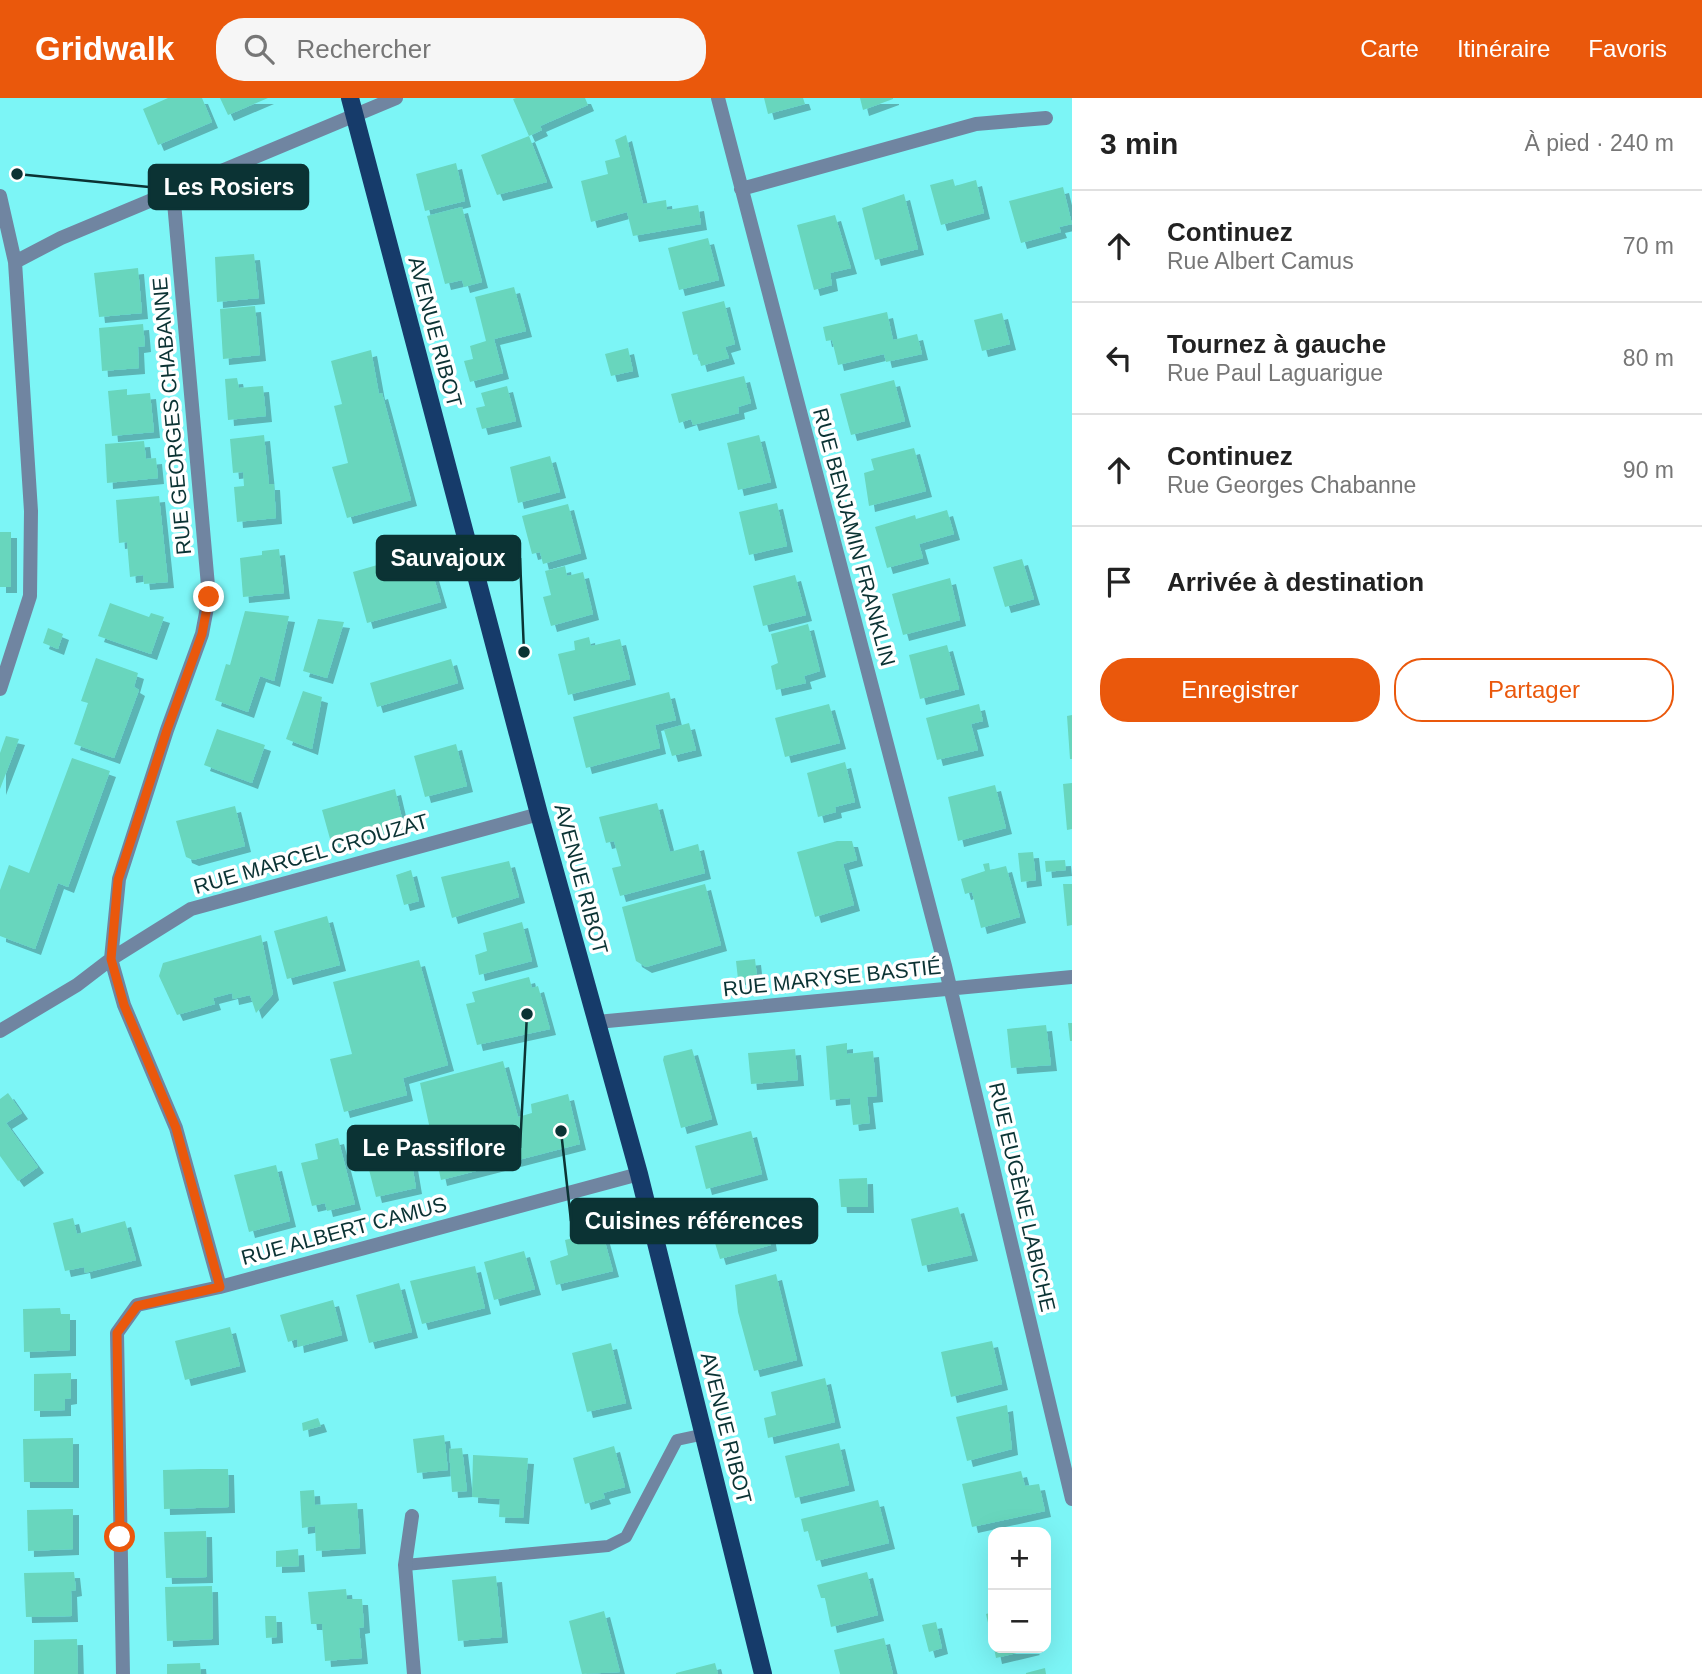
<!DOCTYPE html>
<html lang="fr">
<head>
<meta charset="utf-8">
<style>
	body { margin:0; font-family:Arial,sans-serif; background:#f6f6f6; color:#222 }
	.controls { position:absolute; right:21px; bottom:21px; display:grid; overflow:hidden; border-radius:14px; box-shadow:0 7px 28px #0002 }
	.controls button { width:63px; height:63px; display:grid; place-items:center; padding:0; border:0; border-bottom:2px solid #e0e0e0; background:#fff; color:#222; font:35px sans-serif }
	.stop { position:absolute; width:21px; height:21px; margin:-16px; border:5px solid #ea580c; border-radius:50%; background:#fff }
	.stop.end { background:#ea580c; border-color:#fff; box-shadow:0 2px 7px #0008 }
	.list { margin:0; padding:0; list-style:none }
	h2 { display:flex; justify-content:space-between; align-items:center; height:91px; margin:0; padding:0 28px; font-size:30px }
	h2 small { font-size:23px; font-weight:400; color:#767676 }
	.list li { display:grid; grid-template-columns:46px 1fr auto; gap:21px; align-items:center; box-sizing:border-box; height:112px; padding:0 28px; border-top:2px solid #e0e0e0 }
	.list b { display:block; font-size:26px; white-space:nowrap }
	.list p { margin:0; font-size:23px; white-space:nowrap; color:#767676 }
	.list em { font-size:23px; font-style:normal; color:#767676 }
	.actions { display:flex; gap:14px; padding:21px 28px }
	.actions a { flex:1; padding:16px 0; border:2px solid #ea580c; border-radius:28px; text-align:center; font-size:24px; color:#ea580c }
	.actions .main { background:#ea580c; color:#fff }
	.icon { flex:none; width:38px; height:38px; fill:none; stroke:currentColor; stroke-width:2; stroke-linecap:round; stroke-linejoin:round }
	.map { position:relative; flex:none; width:1072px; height:1576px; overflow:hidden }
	header { display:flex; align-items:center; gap:42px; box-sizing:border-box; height:98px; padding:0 35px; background:#ea580c; color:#fff }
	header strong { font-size:33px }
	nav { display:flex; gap:38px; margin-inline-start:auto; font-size:24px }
	.search { width:490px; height:63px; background:#f6f6f6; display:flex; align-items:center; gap:18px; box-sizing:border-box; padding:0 24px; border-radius:28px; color:#767676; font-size:26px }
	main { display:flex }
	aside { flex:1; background:#fff }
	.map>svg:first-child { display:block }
	.building { fill:#68d6bd; filter:url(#shadow) }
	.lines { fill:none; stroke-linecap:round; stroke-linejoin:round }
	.service { stroke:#7085a1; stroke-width:12 }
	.minor { stroke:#7085a1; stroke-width:14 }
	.primary { stroke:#163b6a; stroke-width:18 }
	.route { stroke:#ea580c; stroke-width:9 }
	.labels { text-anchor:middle; stroke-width:7; stroke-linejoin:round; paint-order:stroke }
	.street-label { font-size:21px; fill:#0b3334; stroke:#fff }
	.leader { fill:none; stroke:#0b3334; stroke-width:2.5 }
	.callout-dot { fill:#0b3334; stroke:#fff; stroke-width:2.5 }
	.callout { fill:#0b3334; stroke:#0b3334; stroke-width:2.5 }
	.callout-label { font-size:23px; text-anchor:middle; font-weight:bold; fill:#fff }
</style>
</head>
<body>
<header>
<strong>Gridwalk</strong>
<div class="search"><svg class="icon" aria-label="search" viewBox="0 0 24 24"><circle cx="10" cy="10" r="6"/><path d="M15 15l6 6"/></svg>Rechercher</div>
<nav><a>Carte</a><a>Itinéraire</a><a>Favoris</a></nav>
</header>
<main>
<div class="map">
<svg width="1072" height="1576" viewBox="0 0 1072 1576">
	<defs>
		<filter id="shadow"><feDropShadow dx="6" dy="6" stdDeviation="0" flood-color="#0004"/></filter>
	</defs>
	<rect width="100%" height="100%" fill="#7cf5f6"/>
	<!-- building -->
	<path class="building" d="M168,0H202L212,24L158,47L143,11Z
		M220,0H268L228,17Z
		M516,0H585L588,7L540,28L542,32L529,38L513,1Z
		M764,0H803L805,6L768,16Z
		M860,0H893V1L863,12Z
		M626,37L643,106L666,102L667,112L698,107L701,126L633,138L627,114L591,124L581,83L608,76L605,63L620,59L615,42Z
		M529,38L547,84L497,97L481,57Z
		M456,65L465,103L425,113L416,76Z
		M953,81L955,88L976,82L984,115L941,127L930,87Z
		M1063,89L1072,126L1059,129L1061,134L1021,145L1009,103Z
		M904,96L918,151L875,162L862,110Z
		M462,109L482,184L464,189L462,182L445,186L427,118Z
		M835,117L851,170L830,175L832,187L814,192L797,127Z
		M708,140L719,182L679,192L668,150Z
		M254,156L259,200L217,204L215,159Z
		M138,170L142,215L99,219L94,175Z
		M514,189L526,233L494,241L503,275L470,284L464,263L473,261L470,248L486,243L475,199Z
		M724,203L735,246L725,249L729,260L701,268L698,256L693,257L682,214Z
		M255,208L260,257L223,261L220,211Z
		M887,214L893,242L917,236L922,256L886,264L884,256L838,267L832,242L826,243L823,229Z
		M1002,215L1010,246L982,253L974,222Z
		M143,226L145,248L138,249L139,270L102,273L99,230Z
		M628,250L633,273L611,278L605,256Z
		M371,252L379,296L382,295L411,402L347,420L332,369L348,365L334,308L342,306L331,263Z
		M744,278L751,305L738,309L739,315L693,327L691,321L679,325L671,296Z
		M237,280L239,290L263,288L266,318L228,322L225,281Z
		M894,282L905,323L851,337L840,296Z
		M507,288L516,323L482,331L476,310L485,308L481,295Z
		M127,291V297L150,295L154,334L112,338L108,293Z
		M264,337L269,386H274L276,420L237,424L234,389L244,388L243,374L233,375L230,341Z
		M759,337L771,384L738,392L727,345Z
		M144,343L146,361L156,360L158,380L107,385L105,346Z
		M914,350L926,393L869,408L864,375L874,372L871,361Z
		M550,358L560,394L518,405L510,369Z
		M159,398L168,484L144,486L143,477L130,479L127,444L119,445L116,402Z
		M777,405L787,448L749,457L739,414Z
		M568,406L581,455L543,466L540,454L532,456L522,418Z
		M947,412L954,436L919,446L923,460L887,470L875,429L915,417L916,421Z
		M0,434H11V489H0Z
		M279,451L284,495L243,499L240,460L262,457V453Z
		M426,453L441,504L367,525L353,474Z
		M1022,461L1034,501L1005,509L993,469Z
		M565,468L567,478L583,474L593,516L551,528L543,499L551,497L545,473Z
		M795,477L806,517L763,528L753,488Z
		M950,480L960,522L903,537L892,496Z
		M110,505L149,519L151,515L164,519L151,556L98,538Z
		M245,513L289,518L274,583L260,578L248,614L215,602L226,566L230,567Z
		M318,521L344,524L327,580L303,573Z
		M808,526L820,573L804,578L806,585L776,592L771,568L778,565L771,536Z
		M48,530L63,536L58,551L43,545Z
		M589,539L591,548L620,541L630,581L568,597L558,556L575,552L574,543Z
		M947,547L959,591L920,601L909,557Z
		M96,560L138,575L134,589L139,592L114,660L74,646L88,605L81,603Z
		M451,561L458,585L377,609L370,585Z
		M303,593L322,599L312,651L286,641Z
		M669,594L676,622L655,627L660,650L586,670L573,619Z
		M829,606L840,645L785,659L775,620Z
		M979,606L983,623L971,626L978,652L937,662L926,620Z
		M1072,617V661H1070L1067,618Z
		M689,625L696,652L672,658L664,632Z
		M217,631L265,647L252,685L204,667Z
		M6,638L19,641L0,691V655Z
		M456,646L467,688L425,699L414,658Z
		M72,660L110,673L68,789L58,785L35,851L0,838V792L9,767L29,775Z
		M845,664L855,704L835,709L836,714L818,719L807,675Z
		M1072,685V731L1067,732L1063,686Z
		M995,687L1006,730L958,743L948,699Z
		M395,691L404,729L332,748L322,712Z
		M657,705L670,754L698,746L705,775L620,798L612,770L621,768L614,743L606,745L599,719Z
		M235,708L245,748L193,762L186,759L176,723Z
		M837,743H852L857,762L843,766L854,807L815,819L797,754Z
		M1033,754L1036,782L1021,784L1018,755Z
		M1065,762L1066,772L1046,774L1045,763Z
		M509,763L519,799L452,820L441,779Z
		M989,765L990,772L1006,768L1020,819L981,830L972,794L965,796L961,781L985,773L983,766Z
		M411,772L419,803L404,807L396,777Z
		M705,786L721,847L646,869L636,863L622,809Z
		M1063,786H1072V827L1067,828Z
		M327,818L340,867L287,881L274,833Z
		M522,824L532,863L479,877L475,857L487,853L483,835Z
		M261,837L273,896L256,915L250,897L233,901L232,895L213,900L215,906L177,917L159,878L163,865Z
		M755,861L757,879L738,881L736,863Z
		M419,862L448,967L403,980L407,997L344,1014L330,961L352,956L333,884Z
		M529,879L532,890L538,888L550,931L477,947L466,906L475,904L472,894Z
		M1068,925H1072V943H1070Z
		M1046,927L1051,967L1011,970L1007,931Z
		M847,945V956L873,953L877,998L867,999L870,1025L853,1027L850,1000L830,1002L826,948Z
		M692,951L712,1021L681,1030L663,962L664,958Z
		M795,951L798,982L751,986L748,955Z
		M503,963L518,1019L532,1015L531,1006L568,996L580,1046L441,1082L420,985Z
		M8,995L22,1015L6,1025L38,1069L18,1083L0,1058V1001Z
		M751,1033L762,1076L706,1091L695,1048Z
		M338,1040L355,1106L327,1113L325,1105L312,1108L301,1065L318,1061L315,1046Z
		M409,1048L416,1090L376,1099L366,1060Z
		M276,1067L290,1123L249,1134L234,1077Z
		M867,1080L868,1109H841L839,1081Z
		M764,1103L771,1147L720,1161L715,1145L712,1146L705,1119Z
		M958,1109L972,1157L922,1168L911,1121Z
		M73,1120L77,1136L125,1123L136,1162L85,1175L84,1169L65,1173L53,1125Z
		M602,1133L613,1173L556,1187L550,1163L568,1157L565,1142Z
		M524,1153L535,1191L494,1202L484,1164Z
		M475,1168L485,1210L422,1226L410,1183Z
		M776,1176L797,1262L754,1273L738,1214L735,1187Z
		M399,1185L412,1234L369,1245L356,1197Z
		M333,1202L342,1237L298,1249L297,1241L288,1244L280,1217Z
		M60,1210L61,1216H70V1252L24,1254L23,1211Z
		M230,1229L240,1268L185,1282L175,1243Z
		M992,1243L1002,1286L951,1299L941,1254Z
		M611,1245L626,1305L587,1314L572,1255Z
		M71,1275V1300L65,1301V1312L34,1313V1276Z
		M825,1280L835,1324L768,1340L764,1320L776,1317L771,1294Z
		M1007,1307L1012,1351L967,1363L956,1319Z
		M318,1320L321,1328L303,1333L302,1325Z
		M444,1337L448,1372L417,1375L413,1341Z
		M73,1340V1384H24L23,1341Z
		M839,1345L849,1387L795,1400L785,1358Z
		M614,1348L625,1389L603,1395L605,1400L585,1406L573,1360Z
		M462,1350L467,1393L452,1394L449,1351Z
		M473,1357L528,1360L523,1420L499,1419L500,1401L472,1399Z
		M201,1371H228L229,1409L164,1411L163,1372Z
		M1021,1373L1025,1388L1039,1386L1045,1413L972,1429L962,1386Z
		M314,1392L315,1407L357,1405L360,1450L316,1453L315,1428L302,1430L300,1393Z
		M878,1402L889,1445L816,1463L808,1433L804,1434L801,1421Z
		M73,1411V1451L28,1453L27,1412Z
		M206,1433L207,1479L166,1480L164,1434Z
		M298,1451L299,1468L276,1469V1453Z
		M74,1474L76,1492L71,1493L72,1518L26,1519L24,1475Z
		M867,1474L878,1517L831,1529L825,1500H821L817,1487Z
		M496,1478L502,1539L458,1543L452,1482Z
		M212,1488L213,1541L167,1543L165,1489Z
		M346,1491L347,1501H362L364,1529L359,1530L362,1560L325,1563L322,1526H311L308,1494Z
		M604,1513L620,1574L582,1576L569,1523Z
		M993,1514V1541L992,1542L986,1516Z
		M265,1518H276L277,1539L266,1540Z
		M936,1524L942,1550L929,1554L922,1527Z
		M884,1540L893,1576H840L834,1552Z
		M77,1541L78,1576H34V1542Z
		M994,1550H1033L1034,1551L996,1560Z
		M200,1565L201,1576H167V1566Z
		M715,1565L718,1576H676V1575Z
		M1045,1570L1046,1576H1026V1575Z"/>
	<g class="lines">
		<!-- service -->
		<path class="service" d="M405,1467L608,1448L626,1439L677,1342L705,1336"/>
		<!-- minor -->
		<path class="minor" d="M718,0L945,868L1072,1401
			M741,91L976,26L1046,20
			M173,93L209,499L202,536L167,632L119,781L111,861L124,907L176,1030L220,1189
			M0,98L15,164L31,413L30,498L0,591
			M15,164L61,140L396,0
			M597,924L1072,879
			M0,933L77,887L111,861L191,811L539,716
			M412,1418L405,1467L414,1576
			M123,1576L117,1235L137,1207L220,1189L639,1076"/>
		<!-- primary -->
		<path class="primary" d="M350,0L539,716L639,1076L763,1576"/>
	</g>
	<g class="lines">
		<!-- route -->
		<path class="route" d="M120,1439L117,1235L137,1208L220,1189L176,1030L124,907L111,861L118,782L167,632L202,536L209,499"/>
	</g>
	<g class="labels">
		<!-- street labels -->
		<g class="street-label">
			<text transform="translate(435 234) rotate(75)" y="7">AVENUE RIBOT</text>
			<text transform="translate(172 318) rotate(-95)" y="7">RUE GEORGES CHABANNE</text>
			<text transform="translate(854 439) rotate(75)" y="7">RUE BENJAMIN FRANKLIN</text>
			<text transform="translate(311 756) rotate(-16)" y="7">RUE MARCEL CROUZAT</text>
			<text transform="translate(581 781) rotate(75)" y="7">AVENUE RIBOT</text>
			<text transform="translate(832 880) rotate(-6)" y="7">RUE MARYSE BASTIÉ</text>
			<text transform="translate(1022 1099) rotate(77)" y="7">RUE EUGÈNE LABICHE</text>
			<text transform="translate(344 1133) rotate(-15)" y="7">RUE ALBERT CAMUS</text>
			<text transform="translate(726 1330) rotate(76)" y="7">AVENUE RIBOT</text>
		</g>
	</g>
	<!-- callouts -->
	<path class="leader" d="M17 76L149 89M524 554L520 460M527 916L520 1050M561 1033L571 1123"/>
	<g class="callout-dot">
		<circle cx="17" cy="76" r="7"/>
		<circle cx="524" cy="554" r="7"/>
		<circle cx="527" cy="916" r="7"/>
		<circle cx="561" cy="1033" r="7"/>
	</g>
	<g class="callout">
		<rect x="149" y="67" width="159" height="44" rx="7"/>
		<rect x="377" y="438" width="143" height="44" rx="7"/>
		<rect x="348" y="1028" width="172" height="44" rx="7"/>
		<rect x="571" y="1101" width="246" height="44" rx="7"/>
	</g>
	<g class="callout-label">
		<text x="229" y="97">Les Rosiers</text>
		<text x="448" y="468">Sauvajoux</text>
		<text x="434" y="1058">Le Passiflore</text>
		<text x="694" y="1131">Cuisines références</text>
	</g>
</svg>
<div class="controls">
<button>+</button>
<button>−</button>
</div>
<div class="stop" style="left:120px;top:1439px"></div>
<div class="stop end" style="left:209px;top:499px"></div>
</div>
<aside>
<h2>3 min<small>À pied · 240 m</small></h2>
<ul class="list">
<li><svg class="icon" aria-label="ahead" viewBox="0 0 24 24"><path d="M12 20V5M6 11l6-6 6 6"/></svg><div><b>Continuez</b><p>Rue Albert Camus</p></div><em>70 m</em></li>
<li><svg class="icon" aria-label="left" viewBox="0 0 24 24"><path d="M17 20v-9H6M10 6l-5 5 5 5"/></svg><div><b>Tournez à gauche</b><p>Rue Paul Laguarigue</p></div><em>80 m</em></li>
<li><svg class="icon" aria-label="ahead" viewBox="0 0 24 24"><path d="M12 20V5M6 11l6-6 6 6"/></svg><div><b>Continuez</b><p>Rue Georges Chabanne</p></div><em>90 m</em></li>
<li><svg class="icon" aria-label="arrive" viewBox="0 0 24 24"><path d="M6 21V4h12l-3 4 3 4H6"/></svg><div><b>Arrivée à destination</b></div></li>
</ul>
<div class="actions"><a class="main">Enregistrer</a><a>Partager</a></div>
</aside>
</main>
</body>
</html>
